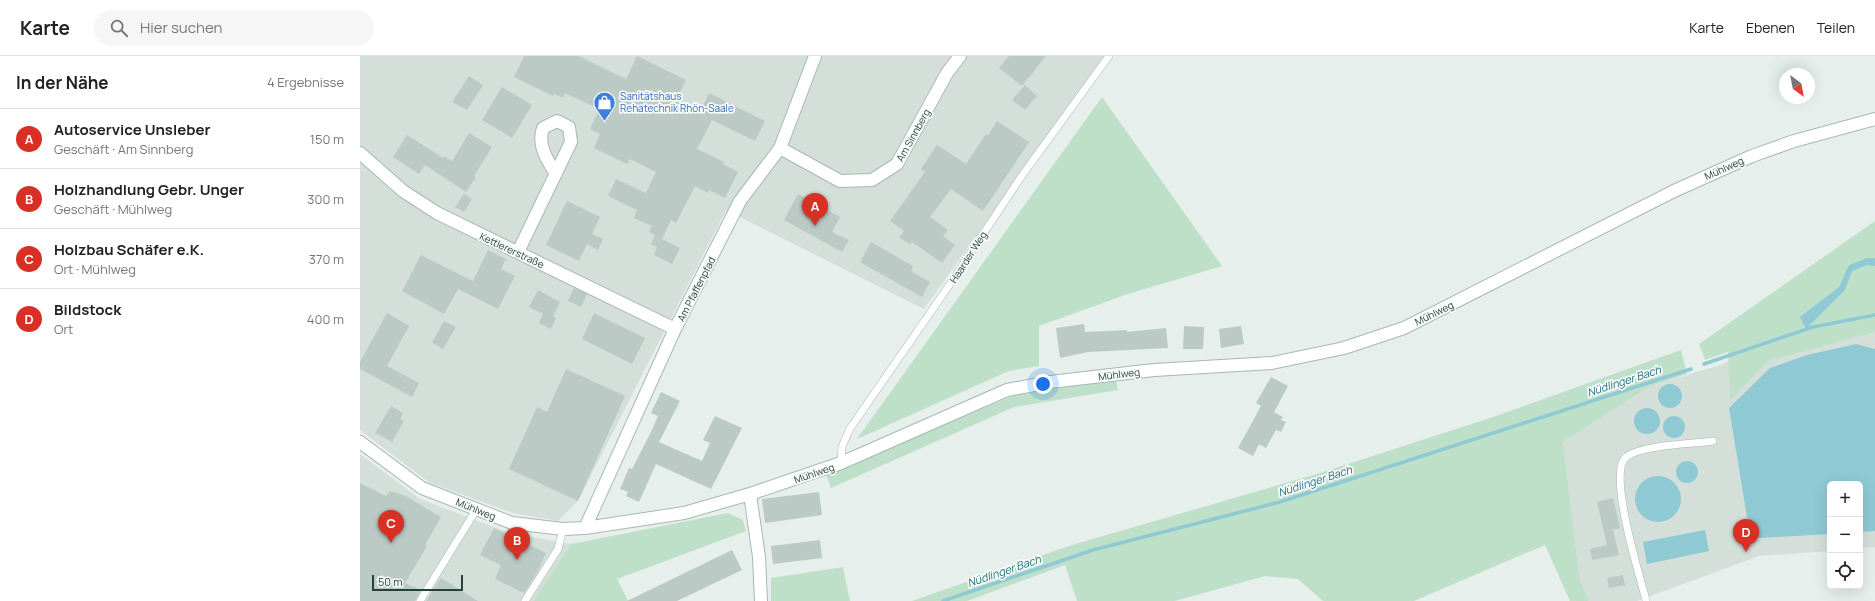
<!DOCTYPE html>
<html lang="de">
<head>
<meta charset="utf-8">
<style>
	body { margin:0; font-family:Manrope,sans-serif; background:#f6f6f6; color:#222 }
	.controls { position:absolute; right:12px; bottom:12px; display:grid; overflow:hidden; border-radius:6px; box-shadow:0 4px 16px #0002 }
	.controls button { width:36px; height:36px; display:grid; place-items:center; padding:0; border:0; border-bottom:1px solid #e0e0e0; background:#fff; color:#222; font:20px sans-serif }
	.compass { position:absolute; left:1419px; top:12px; width:36px; height:36px; border-radius:50%; background:#fff; box-shadow:0 4px 16px #0002; rotate:148deg }
	.scale { position:absolute; left:12px; bottom:10px; width:91px; box-sizing:border-box; padding-left:4px; border:2px solid #24423a; border-top:0; font-size:11px; line-height:14px; white-space:nowrap; color:#24423a; -webkit-text-stroke:3px #f7fbf9; paint-order:stroke }
	.you { position:absolute; left:683px; top:328px; width:14px; height:14px; margin:-10px; border:3px solid #fff; border-radius:50%; background:#1a73e8; box-shadow:0 0 0 6px #1a73e833 }
	.badge { display:grid; place-items:center; width:26px; height:26px; border-radius:50%; background:#d93025; color:#fff; font-size:13px; font-weight:700 }
	.pin { position:absolute; translate:-50% -33px; filter:drop-shadow(0 1px 2px #0008) }
	.pin::after { content:''; position:absolute; top:21px; width:14px; height:12px; background:inherit; clip-path:polygon(0 0,100% 0,50% 100%) }
	.list { margin:0; padding:0; list-style:none }
	h2 { display:flex; justify-content:space-between; align-items:center; height:52px; margin:0; padding:0 16px; font-size:17px }
	h2 small { font-size:13px; font-weight:400; color:#767676 }
	.list li { display:grid; grid-template-columns:26px 1fr auto; gap:12px; align-items:center; box-sizing:border-box; height:60px; padding:0 16px; border-top:1px solid #e0e0e0 }
	.list b { display:block; font-size:15px; white-space:nowrap }
	.list p { margin:0; font-size:13px; white-space:nowrap; color:#767676 }
	.list em { font-size:13px; font-style:normal; color:#767676 }
	.icon { flex:none; width:22px; height:22px; fill:none; stroke:currentColor; stroke-width:2; stroke-linecap:round; stroke-linejoin:round }
	.map { position:relative; flex:none; width:1515px; height:545px; overflow:hidden }
	header { display:flex; align-items:center; gap:24px; box-sizing:border-box; height:56px; padding:0 20px; background:#fff; border-bottom:1px solid #e0e0e0 }
	header strong { font-size:19px }
	nav { display:flex; gap:22px; margin-inline-start:auto; font-size:14px }
	.search { width:280px; height:36px; background:#f6f6f6; display:flex; align-items:center; gap:10px; box-sizing:border-box; padding:0 14px; border-radius:22px; color:#767676; font-size:15px }
	main { display:flex }
	aside { flex:1; background:#fff }
	.map>svg:first-child { display:block }
	.built { fill:#d4dfda }
	.green { fill:#bfe0c8 }
	.water { fill:#8ec9d4 }
	.lines { fill:none; stroke-linecap:round; stroke-linejoin:round }
	.stream { stroke:#8ec9d4; stroke-width:3.5 }
	.building { fill:#bbcac4 }
	.service-casing { stroke:#a8b8b2; stroke-width:8 }
	.minor-casing { stroke:#a8b8b2; stroke-width:14 }
	.service { stroke:#fff; stroke-width:7 }
	.minor { stroke:#fff; stroke-width:12 }
	.labels { text-anchor:middle; stroke-width:3.5; stroke-linejoin:round; paint-order:stroke }
	.shop-label { font-size:10px; fill:#366cbe; stroke:#f7fbf9; text-anchor:start }
	.street-label { font-size:10px; fill:#24423a; stroke:#f7fbf9 }
	.water-label { font-size:11px; font-style:italic; fill:#1c6f80; stroke:#f7fbf9 }
</style>
</head>
<body>
<header>
<strong>Karte</strong>
<div class="search"><svg class="icon" aria-label="search" viewBox="0 0 24 24"><circle cx="10" cy="10" r="6"/><path d="M15 15l6 6"/></svg>Hier suchen</div>
<nav><a>Karte</a><a>Ebenen</a><a>Teilen</a></nav>
</header>
<main>
<aside>
<h2>In der Nähe<small>4 Ergebnisse</small></h2>
<ul class="list">
<li><span class="badge">A</span><div><b>Autoservice Unsleber</b><p>Geschäft · Am Sinnberg</p></div><em>150 m</em></li>
<li><span class="badge">B</span><div><b>Holzhandlung Gebr. Unger</b><p>Geschäft · Mühlweg</p></div><em>300 m</em></li>
<li><span class="badge">C</span><div><b>Holzbau Schäfer e.K.</b><p>Ort · Mühlweg</p></div><em>370 m</em></li>
<li><span class="badge">D</span><div><b>Bildstock</b><p>Ort</p></div><em>400 m</em></li>
</ul>
</aside>
<div class="map">
<svg width="1515" height="545" viewBox="0 0 1515 545">
	<rect width="100%" height="100%" fill="#e6efeb"/>
	<!-- built -->
	<path class="built" d="M0,0H745L564,253L366,154L218,445L198,465L153,457L70,427L0,374Z
		M1515,265V491L1500,492V428H1470V495L1399,500L1277,545H1229L1220,526L1203,386L1291,330L1360,309L1384,299Z
		M0,398L60,443L149,477L211,488L173,545H0Z"/>
	<!-- green -->
	<path class="green" d="M742,41L862,210L768,238L679,270V310L649,315L497,383Z
		M1515,165V276L1408,305L1370,345L1368,296L1345,304L1339,288Z
		M1321,294L1327,318L1291,330L1203,386L1220,525L1229,545H1210L1185,489L1054,545H963L938,523L905,520L815,545H717L705,509L607,545H552L712,489L957,418L1130,362Z
		M756,323L758,334L654,351L471,432L466,418L655,339Z
		M368,457L383,464L386,475L257,523L268,545H173L211,488Z
		M483,511L490,545H411V522Z"/>
	<!-- water -->
	<path class="water" d="M1507,202H1515V210L1507,209L1492,215L1485,234L1446,273L1440,261L1479,231L1489,209Z
		M1496,288L1515,293V475L1500,476V428H1470V478L1399,482L1387,461L1369,352L1410,312L1447,299Z
		M1298 340a12 12 0 1 1 24 0a12 12 0 1 1-24 0Z
		M1274 365a13 13 0 1 1 26 0a13 13 0 1 1-26 0Z
		M1303 371a11 11 0 1 1 22 0a11 11 0 1 1-22 0Z
		M1316 416a11 11 0 1 1 22 0a11 11 0 1 1-22 0Z
		M1275 443a23 23 0 1 1 46 0a23 23 0 1 1-46 0Z
		M1345,474L1349,495L1287,508L1283,486Z"/>
	<g class="lines">
		<!-- stream -->
		<path class="stream" d="M1344,308L1453,271L1515,259
			M583,545L733,494L920,446L1331,313"/>
	</g>
	<!-- building -->
	<path class="building" d="M164,0H219L266,23L277,0L326,24L316,45L339,57L349,37L405,65L395,85L352,64L337,93L364,106L363,108L378,116L365,142L349,134L348,137L335,130L316,167L311,164L302,183L320,192L312,208L294,199L297,191L291,188L295,179L289,176L292,170L274,162L277,154L248,140L256,123L286,137L296,116L270,103L267,108L234,92L240,78L230,73L239,53L205,37L203,42L194,38L193,40L154,21Z
		M649,0H686L662,30L639,12Z
		M109,20L123,29L107,54L92,46Z
		M665,29L677,40L665,54L652,44Z
		M142,31L172,49L152,82L122,64Z
		M637,65L669,86L623,155L591,133L570,161L588,174L583,180L595,189L582,207L552,186L550,189L539,181L544,175L530,165L565,116L561,113L577,89L606,108L626,78L628,79Z
		M109,77L132,91L114,120L116,121L106,136L65,109L59,118L33,101L47,79L83,102L84,100L92,105Z
		M104,138L112,143L104,156L95,151Z
		M438,138L480,161L472,176L489,184L482,196L424,164Z
		M207,145L240,161L232,178L243,183L238,194L227,188L219,205L186,189Z
		M511,186L553,210L551,215L570,226L562,241L500,206Z
		M128,194L146,203L141,213L155,220L138,253L98,233L84,258L42,235L61,199L113,225Z
		M214,232L227,238L221,251L208,245Z
		M178,234L200,246L193,260L196,262L191,273L179,267L183,258L169,251Z
		M27,257L49,270L27,310L59,327L52,341L0,313V306Z
		M234,257L285,282L272,308L222,283Z
		M84,265L96,271L83,293L72,286Z
		M724,268L725,276L767,274V276L806,272L808,292L728,296L700,302L696,272Z
		M824,270L844,271L843,293H823Z
		M881,270L884,288L861,292L859,273Z
		M206,313L265,340L218,445L149,413L177,351L187,356Z
		M911,321L928,330L914,356L923,361L921,364L926,366L921,376L916,374L906,392L899,388L893,400L878,392L901,350L896,347Z
		M301,336L320,345L299,386L342,405L350,387L343,384L355,360L382,372L351,433L296,408L279,446L266,440L268,436L260,433L269,412L272,413L292,374L298,360L291,357Z
		M31,350L43,357L40,363L44,365L32,386L15,377Z
		M0,427L26,440L30,435L46,440L81,461L65,489L67,490L45,527L61,534L55,545H0Z
		M459,436L462,459L405,467L402,443Z
		M1253,442L1260,472L1253,474L1259,499L1232,504L1230,493L1247,489L1237,446Z
		M134,472L186,497L177,517L164,537L135,523L141,509L120,499Z
		M460,484L462,502L413,508L411,490Z
		M372,494L382,514L317,545H267Z
		M1263,519L1265,529L1249,532L1247,522Z
		M81,522L118,545H66Z"/>
	<g class="lines">
		<defs>
			<path id="service" d="M481,407L482,391L489,374L588,231L661,121L749,0
				M1286,544C1280,521 1247,417 1266,401C1281,389 1333,388 1353,385
				M60,545L116,454
				M165,545L198,493L203,473"/>
			<path id="minor" d="M420,92L480,125L512,124L537,108L587,17L600,0
				M0,97L43,135L77,157L315,273
				M158,196L211,86L209,71L197,65L183,72C177,89 187,104 196,118
				M0,386L62,432L152,467L203,473L225,472L324,457L390,438L481,407L647,334L690,326L794,314L912,307L984,292L1044,272L1314,135L1392,100L1434,85L1515,63
				M390,438L399,501L401,545
				M225,472L315,273L380,145L420,92L455,0"/>
		</defs>
		<!-- service casing -->
		<use href="#service" class="service-casing"/>
		<!-- minor casing -->
		<use href="#minor" class="minor-casing"/>
		<!-- service -->
		<use href="#service" class="service"/>
		<!-- minor -->
		<use href="#minor" class="minor"/>
	</g>
	<!-- icons -->
	<defs>
		<symbol id="shop-pin" viewBox="-11 -11 22 30"><path d="M0 17L-7.5 6A9.5 9.5 0 1 1 7.5 6Z" fill="#3f7fe0" stroke="#f7fbf9"/><path d="M-5-2.5h2.3a2.7 3.5 0 0 1 5.4 0H5L5.5 6h-11ZM-1.5-2.5h3a1.5 2.3 0 0 0-3 0Z" fill="#fff"/></symbol>
	</defs>
	<g fill-rule="evenodd">
		<use href="#shop-pin" x="232" y="34" width="25" height="34"/>
	</g>
	<g class="labels">
		<!-- shop labels -->
		<g class="shop-label">
			<text x="260" y="44">Sanitätshaus<tspan x="260" dy="12">Rehatechnik Rhön-Saale</tspan></text>
		</g>
		<!-- street labels -->
		<g class="street-label">
			<text transform="translate(553 79) rotate(-61)" y="4">Am Sinnberg</text>
			<text transform="translate(1364 112) rotate(-24)" y="4">Mühlweg</text>
			<text transform="translate(152 194) rotate(25)" y="4">Kettlererstraße</text>
			<text transform="translate(608 201) rotate(-57)" y="4">Haarder Weg</text>
			<text transform="translate(336 233) rotate(-63)" y="4">Am Pfaffenpfad</text>
			<text transform="translate(1074 257) rotate(-26)" y="4">Mühlweg</text>
			<text transform="translate(759 318) rotate(-7)" y="4">Mühlweg</text>
			<text transform="translate(454 417) rotate(-19)" y="4">Mühlweg</text>
			<text transform="translate(116 453) rotate(22)" y="4">Mühlweg</text>
		</g>
		<!-- water labels -->
		<g class="water-label">
			<text transform="translate(1264 325) rotate(-18)" y="4">Nüdlinger Bach</text>
			<text transform="translate(955 425) rotate(-18)" y="4">Nüdlinger Bach</text>
			<text transform="translate(644 515) rotate(-19)" y="4">Nüdlinger Bach</text>
		</g>
	</g>
</svg>
<div class="controls">
<button>+</button>
<button>−</button>
<button><svg class="icon" aria-label="locate" viewBox="0 0 24 24"><circle cx="12" cy="12" r="6"/><path d="M12 2v4M12 18v4M2 12h4M18 12h4"/></svg></button>
</div>
<svg class="compass" viewBox="-18 -18 36 36"><path d="M0-13l5 13h-10z" fill="#e53935"/><path d="M0 13l5-13h-10z" fill="#767676"/></svg>
<div class="scale">50 m</div>
<div class="you"></div>
<div class="pin badge" style="left:455px;top:170px">A</div>
<div class="pin badge" style="left:157px;top:504px">B</div>
<div class="pin badge" style="left:31px;top:487px">C</div>
<div class="pin badge" style="left:1386px;top:496px">D</div>
</div>
</main>
</body>
</html>
